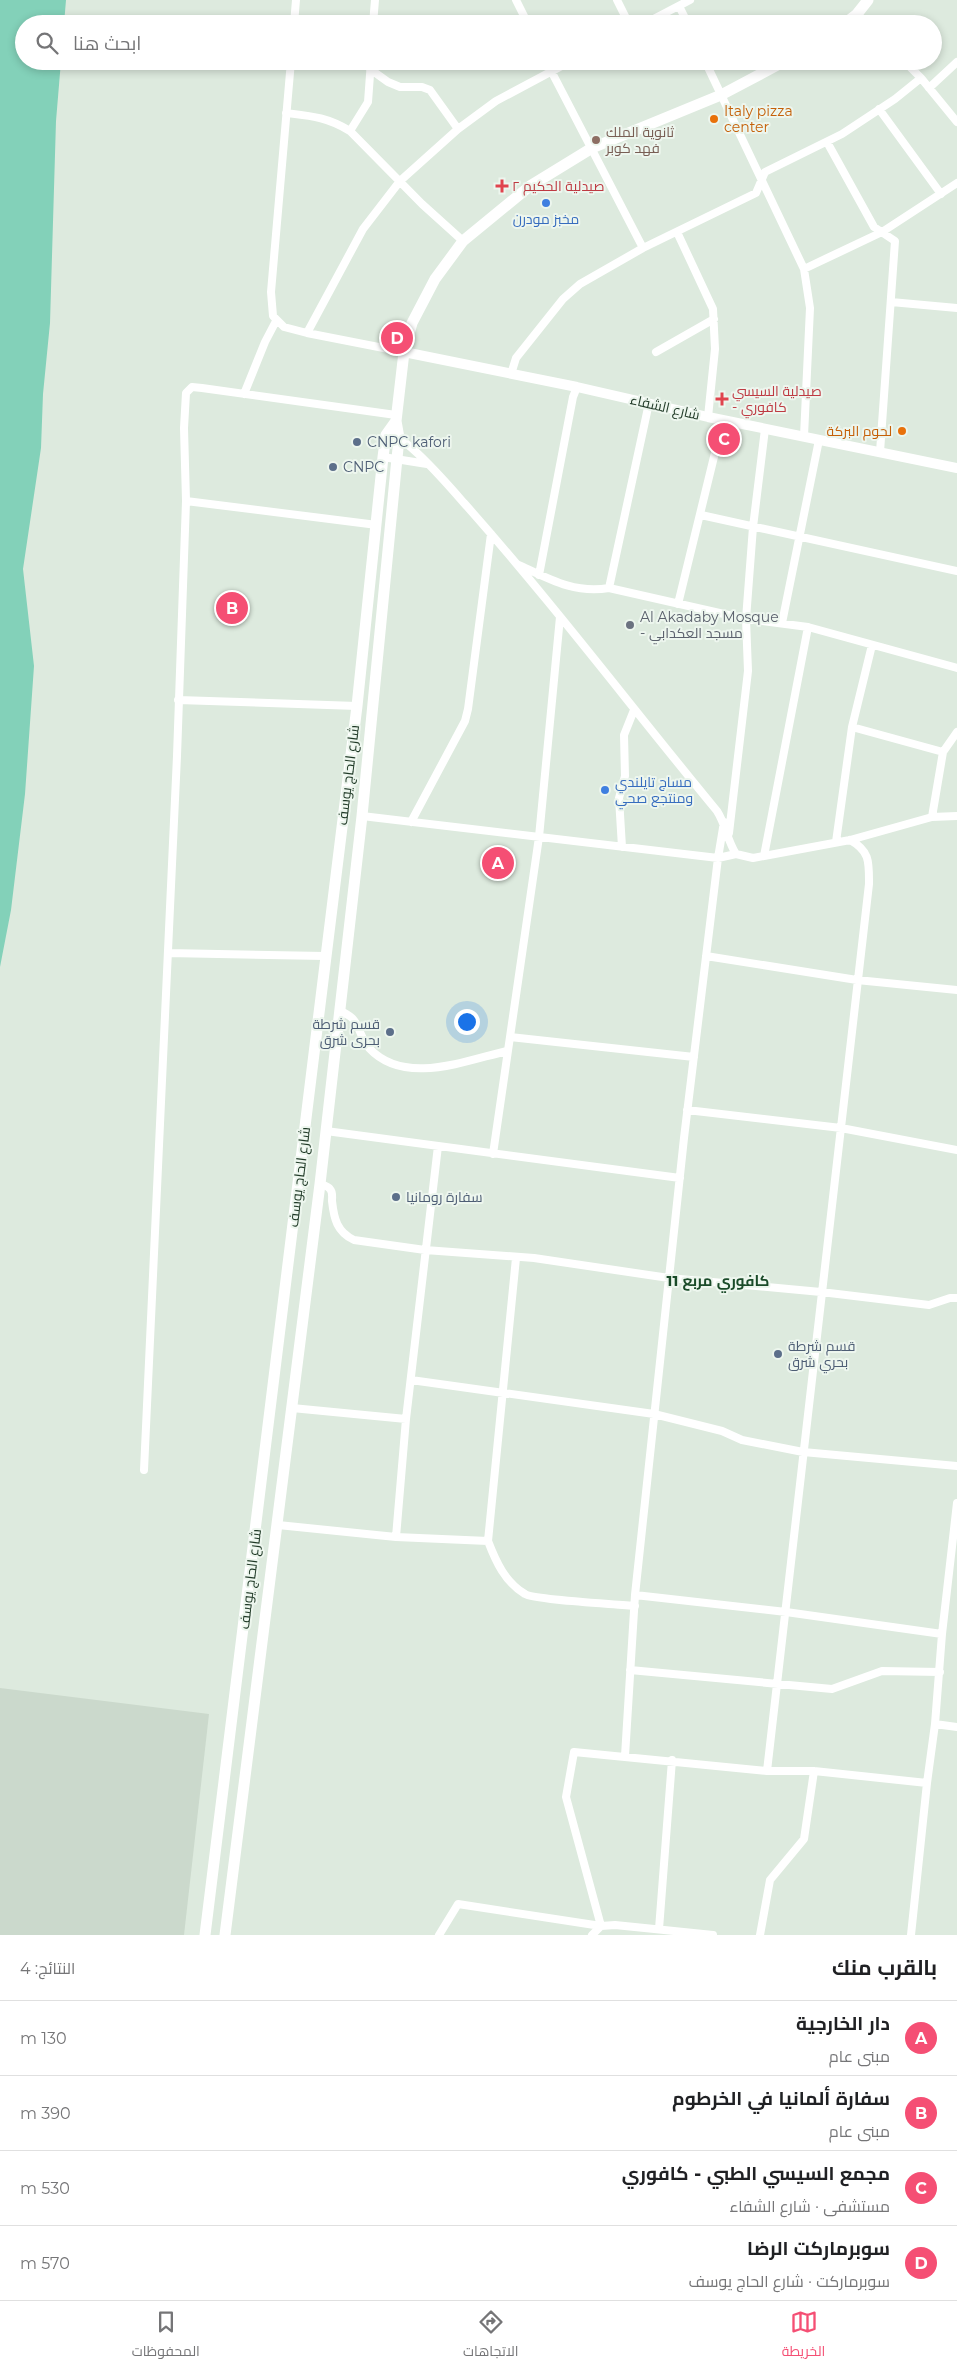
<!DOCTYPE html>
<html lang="ar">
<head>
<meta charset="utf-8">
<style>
	body { margin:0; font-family:Montserrat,Cairo,sans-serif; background:#f6f6f6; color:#202124; direction:rtl }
	.you { position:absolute; left:466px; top:1021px; width:18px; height:18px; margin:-12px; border:4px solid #fff; border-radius:50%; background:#1a73e8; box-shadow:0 0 0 8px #1a73e833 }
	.badge { display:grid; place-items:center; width:32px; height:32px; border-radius:50%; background:#f54f74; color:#fff; font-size:16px; font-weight:700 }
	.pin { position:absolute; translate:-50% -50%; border:2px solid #fff; box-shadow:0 1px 5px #0006 }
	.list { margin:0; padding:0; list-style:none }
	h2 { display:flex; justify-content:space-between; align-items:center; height:65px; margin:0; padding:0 20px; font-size:21px }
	h2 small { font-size:16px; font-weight:400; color:#757577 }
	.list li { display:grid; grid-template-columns:32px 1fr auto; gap:15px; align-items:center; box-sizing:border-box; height:75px; padding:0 20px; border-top:1px solid #e0e0e0 }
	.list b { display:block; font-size:19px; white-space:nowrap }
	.list p { margin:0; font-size:16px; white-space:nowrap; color:#757577 }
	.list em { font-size:16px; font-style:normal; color:#757577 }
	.icon { flex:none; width:28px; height:28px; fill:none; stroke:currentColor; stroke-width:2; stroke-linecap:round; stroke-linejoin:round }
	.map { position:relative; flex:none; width:957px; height:1935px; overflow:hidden; direction:ltr }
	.search { position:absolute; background:#fff; box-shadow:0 2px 8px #0003; left:15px; right:15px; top:15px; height:55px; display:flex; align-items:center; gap:12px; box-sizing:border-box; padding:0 18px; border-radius:28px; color:#757577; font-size:19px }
	.sheet { height:365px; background:#fff }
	nav { display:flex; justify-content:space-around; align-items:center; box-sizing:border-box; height:70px; border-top:1px solid #e0e0e0; background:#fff; font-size:14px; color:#757577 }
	nav a { display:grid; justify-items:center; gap:2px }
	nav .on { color:#f54f74 }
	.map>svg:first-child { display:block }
	.built { fill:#cbd9cc }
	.water { fill:#83d1b9 }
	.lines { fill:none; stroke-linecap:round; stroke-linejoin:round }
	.minor { stroke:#fff; stroke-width:8 }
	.tertiary { stroke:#fff; stroke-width:10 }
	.secondary { stroke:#fff; stroke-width:11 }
	.food-dot { fill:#e8710a; stroke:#edf6ee; stroke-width:2 }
	.education-dot { fill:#8d6e63; stroke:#edf6ee; stroke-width:2 }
	.health-dot { fill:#e0444e; stroke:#edf6ee; stroke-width:2 }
	.shop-dot { fill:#3f7fe0; stroke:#edf6ee; stroke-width:2 }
	.service-dot { fill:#5c6f8a; stroke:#edf6ee; stroke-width:2 }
	.worship-dot { fill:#6b7280; stroke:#edf6ee; stroke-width:2 }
	.labels { text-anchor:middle; stroke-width:4; stroke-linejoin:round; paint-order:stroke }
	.food-label { font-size:14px; fill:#c56008; stroke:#edf6ee; text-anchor:start }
	.education-label { font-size:14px; fill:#785e54; stroke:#edf6ee; text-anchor:start }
	.health-label { font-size:14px; fill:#be3a42; stroke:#edf6ee; text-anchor:start }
	.shop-label { font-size:14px; fill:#366cbe; stroke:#edf6ee }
	.street-label { font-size:14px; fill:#1f3926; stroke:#edf6ee }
	.service-label { font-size:14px; fill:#4e5e75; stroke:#edf6ee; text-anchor:start }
	.worship-label { font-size:14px; fill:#5b616d; stroke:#edf6ee; text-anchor:start }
	.neighbourhood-label { font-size:15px; font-weight:bold; fill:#1a4b29; stroke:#edf6ee }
</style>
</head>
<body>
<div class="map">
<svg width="957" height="1935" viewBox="0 0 957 1935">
	<rect width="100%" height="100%" fill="#ddeade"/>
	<!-- built -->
	<path class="built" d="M0,1688L209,1714L184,1935H0Z"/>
	<!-- water -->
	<path class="water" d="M0,0H66L64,24H24V61H61L56,121L50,323L43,394L41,448L23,569L34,666L25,794L11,910L0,967Z"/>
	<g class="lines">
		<!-- minor -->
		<path class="minor" d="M516,0L528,24
			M617,0L629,24
			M679,6L688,24
			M857,14L867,24
			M294,24L296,0
			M373,24L375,0
			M644,24L690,0
			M291,61L271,292L273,316L284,327L307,333L404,352
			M371,61L368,102L350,131L422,204L463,241
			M546,61L643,248
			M705,61L804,269L810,308L804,436
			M904,61L921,78L957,122
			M370,69L388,82L400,87H422L430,90L458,129
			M929,88L957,62
			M879,109L941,194
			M286,113C311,116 327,117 350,131
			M827,142L874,227L895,241L880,452
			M677,232L713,309L715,349L708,417
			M804,269L882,232L957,183
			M891,302L957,308
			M307,333L363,229L400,181L458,129L496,101L571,61
			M656,352L714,319
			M511,374L516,358L563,299L580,284L643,248L756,193L765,172L842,134L895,99L921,78
			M244,394L265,342L276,321
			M396,437C413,444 450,487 464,503C552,602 632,708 717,811C726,825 727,840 736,854L753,858L764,856L850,840L932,817L957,816
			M383,457L427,464
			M186,501L377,525
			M701,515L957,571
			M519,565C549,579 575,594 609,588L746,619L808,627L957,668
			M539,575L573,397L577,387
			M609,588L649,403
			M678,604L723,420
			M782,623L819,440
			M178,700L357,706
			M852,727L943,752
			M362,816L718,858L736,854
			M932,817L943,752L957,732
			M411,822L465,721L468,709L491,534
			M729,833L748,671L746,619L753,527L765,429
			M836,842L852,727L872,645
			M622,847L619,798L625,776L624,735L634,710
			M764,856L808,627
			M168,953L325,956
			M706,956L857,980L957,990
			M339,1010C343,1012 349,1015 352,1018C360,1026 361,1040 369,1048C404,1086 464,1061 507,1051
			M510,1037L694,1057
			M687,1110L841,1128L957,1150
			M326,1131L680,1178
			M493,1154L539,837L560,617
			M320,1184C323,1185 328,1186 330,1189C333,1192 332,1197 332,1201C334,1219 337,1232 354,1240L425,1250L534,1258L669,1278L821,1292L929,1305L950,1298H957
			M516,1258L488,1541C496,1562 505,1582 525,1594C534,1600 618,1604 635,1606
			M411,1380L654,1414L722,1431L742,1440L803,1452L957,1466
			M292,1408L406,1419
			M144,1470L177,756L186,501L184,428L186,393L192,387L202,388L396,415
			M278,1525L396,1537L488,1541
			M396,1537L406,1419L438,1146
			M635,1595L786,1612L942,1634
			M630,1670L832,1689L882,1671L940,1672
			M935,1724L957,1727
			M625,1756L635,1595L684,1138L718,858L724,822
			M767,1771L869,884C869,862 870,851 850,840
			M659,1929L672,1760
			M439,1935L458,1904L601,1926L566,1797L574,1752L767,1771H814L927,1783
			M592,1935L601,1926L615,1925L713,1935
			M760,1935L770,1880L804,1839L814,1771
			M911,1935L927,1783L935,1724L942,1634L957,1503"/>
		<!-- tertiary -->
		<path class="tertiary" d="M404,352L577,387L708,417L957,468"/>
		<!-- secondary -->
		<path class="secondary" d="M844,24L857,14L868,0
			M205,1935L357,706L383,457L386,435L396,421
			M225,1935L320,1184L362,816L399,438L396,421L404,352L412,323L435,279L463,241L530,186L592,148L721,95L785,61"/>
	</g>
	<!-- markers -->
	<g class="food-dot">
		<circle cx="714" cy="119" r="5"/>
		<circle cx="902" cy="431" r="5"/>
	</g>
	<circle class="education-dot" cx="596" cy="140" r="5"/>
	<g class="health-dot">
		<path d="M499.5 178.5h5v5h5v5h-5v5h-5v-5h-5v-5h5z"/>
		<path d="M719.5 391.5h5v5h5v5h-5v5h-5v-5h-5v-5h5z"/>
	</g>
	<g class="shop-dot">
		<circle cx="546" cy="203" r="5"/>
		<circle cx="605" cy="790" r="5"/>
	</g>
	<g class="service-dot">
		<circle cx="357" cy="442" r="5"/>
		<circle cx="333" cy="467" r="5"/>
		<circle cx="390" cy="1032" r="5"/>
		<circle cx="396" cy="1197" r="5"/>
		<circle cx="778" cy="1354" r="5"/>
	</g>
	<circle class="worship-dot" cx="630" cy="625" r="5"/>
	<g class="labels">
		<!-- food labels -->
		<g class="food-label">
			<text x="724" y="116">Italy pizza<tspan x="724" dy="16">center</tspan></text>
			<text x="892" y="436" text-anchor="end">لحوم البركة</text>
		</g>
		<!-- education labels -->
		<g class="education-label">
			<text x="606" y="137">ثانوية الملك<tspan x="606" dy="16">فهد كوبر</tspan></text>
		</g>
		<!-- health labels -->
		<g class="health-label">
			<text x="512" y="191">صيدلية الحكيم ٢</text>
			<text x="732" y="396">صيدلية السيسي<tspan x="732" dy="16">- كافوري</tspan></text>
		</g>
		<!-- shop labels -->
		<g class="shop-label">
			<text x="546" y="224">مخبز مودرن</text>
			<text x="615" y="787" text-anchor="start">مساج تايلندي<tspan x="615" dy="16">ومنتجع صحي</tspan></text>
		</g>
		<!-- street labels -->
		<g class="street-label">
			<text transform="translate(665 407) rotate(13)" y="5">شارع الشفاء</text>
			<text transform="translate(348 775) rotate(-83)" y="5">شارع الحاج يوسف</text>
			<text transform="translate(299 1177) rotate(-83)" y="5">شارع الحاج يوسف</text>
			<text transform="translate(250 1579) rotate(-83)" y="5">شارع الحاج يوسف</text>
		</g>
		<!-- service labels -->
		<g class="service-label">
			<text x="367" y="447">CNPC kafori</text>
			<text x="343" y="472">CNPC</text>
			<text x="380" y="1029" text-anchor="end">قسم شرطة<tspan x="380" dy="16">بحرى شرق</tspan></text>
			<text x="406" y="1202">سفارة رومانيا</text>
			<text x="788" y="1351">قسم شرطة<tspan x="788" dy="16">بحري شرق</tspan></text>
		</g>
		<!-- worship labels -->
		<g class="worship-label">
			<text x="640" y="622">Al Akadaby Mosque<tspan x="640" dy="16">- مسجد العكدابي</tspan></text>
		</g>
		<!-- neighbourhood labels -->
		<g class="neighbourhood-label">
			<text x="718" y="1286">كافوري مربع 11</text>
		</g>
	</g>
</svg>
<div class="you"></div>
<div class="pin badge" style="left:498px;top:863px">A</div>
<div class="pin badge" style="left:232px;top:608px">B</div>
<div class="pin badge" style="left:724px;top:439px">C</div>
<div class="pin badge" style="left:397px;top:338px">D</div>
<div class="search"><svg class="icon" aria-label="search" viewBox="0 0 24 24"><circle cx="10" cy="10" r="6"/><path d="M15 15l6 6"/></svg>ابحث هنا</div>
</div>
<section class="sheet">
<h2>بالقرب منك<small>النتائج: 4</small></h2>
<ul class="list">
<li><span class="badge">A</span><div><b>دار الخارجية</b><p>مبنى عام</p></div><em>130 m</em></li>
<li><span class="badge">B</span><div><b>سفارة ألمانيا في الخرطوم</b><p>مبنى عام</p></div><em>390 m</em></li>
<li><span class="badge">C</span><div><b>مجمع السيسي الطبي - كافوري</b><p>مستشفى · شارع الشفاء</p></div><em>530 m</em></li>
<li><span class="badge">D</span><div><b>سوبرماركت الرضا</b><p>سوبرماركت · شارع الحاج يوسف</p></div><em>570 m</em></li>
</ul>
</section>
<nav>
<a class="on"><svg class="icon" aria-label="map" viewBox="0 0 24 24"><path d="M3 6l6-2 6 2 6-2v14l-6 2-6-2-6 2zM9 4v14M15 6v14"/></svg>الخريطة</a>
<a><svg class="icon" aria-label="directions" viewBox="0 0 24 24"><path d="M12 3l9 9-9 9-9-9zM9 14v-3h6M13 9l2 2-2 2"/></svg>الاتجاهات</a>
<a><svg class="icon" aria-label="saved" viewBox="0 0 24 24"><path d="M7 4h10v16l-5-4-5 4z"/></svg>المحفوظات</a>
</nav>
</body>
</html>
